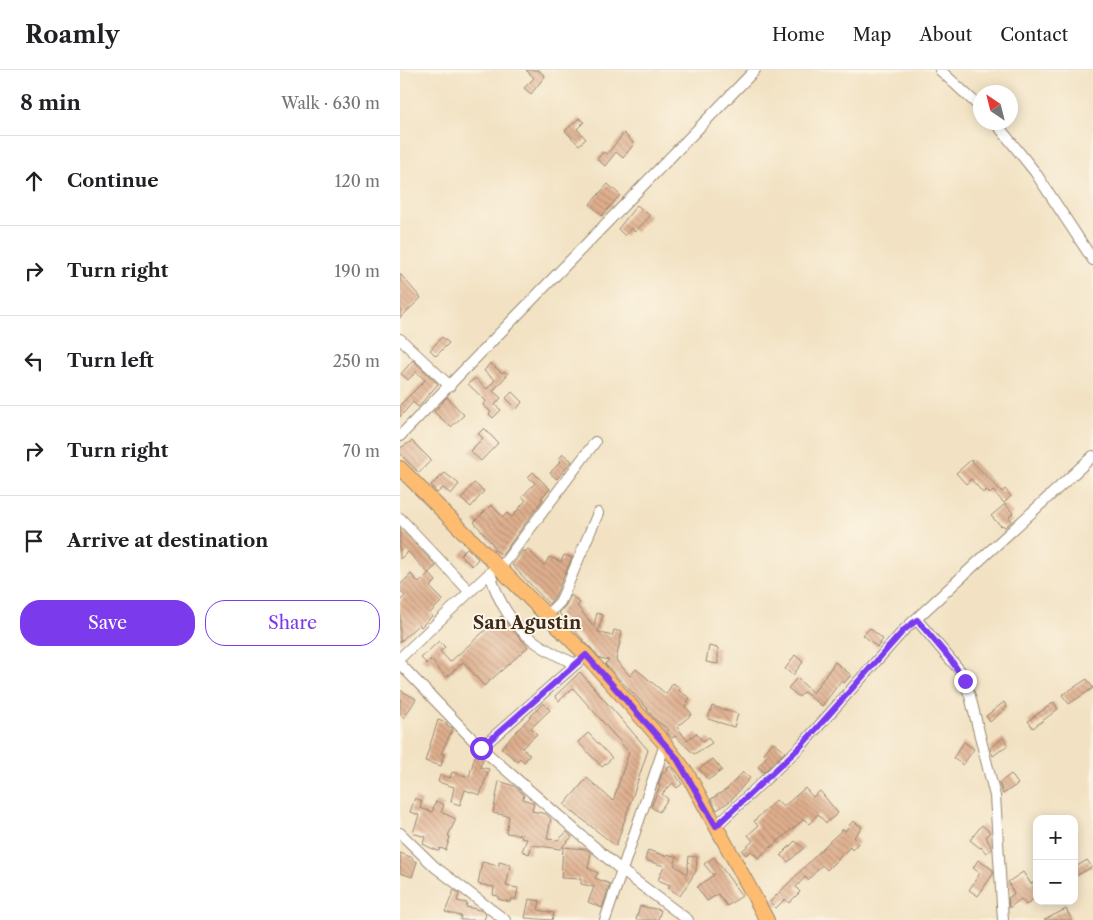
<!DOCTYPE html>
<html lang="en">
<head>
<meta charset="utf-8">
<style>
	body { margin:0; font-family:"Libre Caslon Text",serif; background:#f2f2f2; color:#202124 }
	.controls { position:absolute; right:15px; bottom:15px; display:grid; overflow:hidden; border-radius:10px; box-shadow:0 2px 12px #0003 }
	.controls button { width:45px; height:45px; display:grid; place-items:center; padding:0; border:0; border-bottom:1px solid #e0e0e0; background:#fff; color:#202124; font:25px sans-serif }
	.compass { position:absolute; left:573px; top:15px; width:45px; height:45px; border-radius:50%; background:#fff; box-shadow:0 2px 12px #0003; rotate:325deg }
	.stop { position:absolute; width:15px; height:15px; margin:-11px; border:4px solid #7c3aed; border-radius:50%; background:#fff }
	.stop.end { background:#7c3aed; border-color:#fff; box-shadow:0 1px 5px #0008 }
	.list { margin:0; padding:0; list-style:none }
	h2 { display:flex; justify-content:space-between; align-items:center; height:65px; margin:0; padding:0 20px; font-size:21px }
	h2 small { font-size:16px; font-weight:400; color:#757577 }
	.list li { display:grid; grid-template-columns:32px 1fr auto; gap:15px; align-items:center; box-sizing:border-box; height:90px; padding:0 20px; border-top:1px solid #e0e0e0 }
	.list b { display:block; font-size:19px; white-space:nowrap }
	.list em { font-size:16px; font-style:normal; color:#757577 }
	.actions { display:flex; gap:10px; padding:15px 20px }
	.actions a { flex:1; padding:11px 0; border:1px solid #7c3aed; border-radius:20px; text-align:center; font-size:18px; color:#7c3aed }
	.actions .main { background:#7c3aed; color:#fff }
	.icon { flex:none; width:28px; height:28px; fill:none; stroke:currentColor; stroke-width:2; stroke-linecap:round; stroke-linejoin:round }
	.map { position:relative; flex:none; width:693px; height:850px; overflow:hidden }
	header { display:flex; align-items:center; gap:30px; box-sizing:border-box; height:70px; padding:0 25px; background:#fff; border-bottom:1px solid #e0e0e0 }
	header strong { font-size:24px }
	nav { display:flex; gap:28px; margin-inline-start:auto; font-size:18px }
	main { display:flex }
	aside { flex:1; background:#fff }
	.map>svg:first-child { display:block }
	.building { fill:url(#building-back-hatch) }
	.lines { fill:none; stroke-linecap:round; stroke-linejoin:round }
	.minor-casing { stroke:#968670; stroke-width:12 }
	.major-casing { stroke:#968670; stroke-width:16 }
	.minor { stroke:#fff; stroke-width:10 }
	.major { stroke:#fdbc6f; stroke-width:14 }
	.route { stroke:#7c3aed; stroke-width:6 }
	.labels { text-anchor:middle; stroke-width:4; stroke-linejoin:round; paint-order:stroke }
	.district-label { font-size:18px; font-weight:bold; fill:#3b2a1e; stroke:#fcf5e5 }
</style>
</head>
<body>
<header>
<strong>Roamly</strong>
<nav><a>Home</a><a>Map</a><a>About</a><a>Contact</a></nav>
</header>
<main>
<aside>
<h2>8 min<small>Walk · 630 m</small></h2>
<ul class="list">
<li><svg class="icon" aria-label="ahead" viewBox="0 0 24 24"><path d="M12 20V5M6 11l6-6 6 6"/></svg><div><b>Continue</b></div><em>120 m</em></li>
<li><svg class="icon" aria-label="right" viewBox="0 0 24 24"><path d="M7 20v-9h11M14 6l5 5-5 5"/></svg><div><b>Turn right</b></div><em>190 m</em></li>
<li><svg class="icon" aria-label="left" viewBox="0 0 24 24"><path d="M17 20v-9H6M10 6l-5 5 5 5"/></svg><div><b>Turn left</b></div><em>250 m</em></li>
<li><svg class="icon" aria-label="right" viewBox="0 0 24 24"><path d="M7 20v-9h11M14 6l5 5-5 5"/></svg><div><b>Turn right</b></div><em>70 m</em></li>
<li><svg class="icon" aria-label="arrive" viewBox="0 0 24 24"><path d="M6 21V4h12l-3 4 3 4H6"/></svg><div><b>Arrive at destination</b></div></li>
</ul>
<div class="actions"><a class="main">Save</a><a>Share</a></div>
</aside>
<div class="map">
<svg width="693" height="850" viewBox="0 0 693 850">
	<defs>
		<pattern id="building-back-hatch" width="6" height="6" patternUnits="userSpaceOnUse" patternTransform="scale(1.25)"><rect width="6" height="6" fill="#dfaf8e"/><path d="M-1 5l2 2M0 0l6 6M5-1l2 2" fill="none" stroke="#b68f73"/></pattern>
	</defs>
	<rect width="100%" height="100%" fill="#fcf5e5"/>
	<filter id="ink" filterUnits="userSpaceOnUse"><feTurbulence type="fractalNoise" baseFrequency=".02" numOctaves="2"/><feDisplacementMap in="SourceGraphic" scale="10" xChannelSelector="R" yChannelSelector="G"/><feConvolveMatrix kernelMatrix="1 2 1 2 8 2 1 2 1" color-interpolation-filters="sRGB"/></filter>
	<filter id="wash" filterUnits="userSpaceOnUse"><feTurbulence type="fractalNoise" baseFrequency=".0096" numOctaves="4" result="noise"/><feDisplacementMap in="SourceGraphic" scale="20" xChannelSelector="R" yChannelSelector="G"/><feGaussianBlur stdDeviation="1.12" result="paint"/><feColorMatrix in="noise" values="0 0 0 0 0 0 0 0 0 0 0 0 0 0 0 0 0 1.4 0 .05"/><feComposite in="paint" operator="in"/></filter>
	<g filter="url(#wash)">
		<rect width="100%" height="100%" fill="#f2e2c3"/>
		<g id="blocks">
			<!-- building -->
			<path class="building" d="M126,0H138L145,6L131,24L124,18L134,8Z
				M179,48L184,52L177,59L186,69L179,75L165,61Z
				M224,63L234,74L223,88L216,82L205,96L197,89L203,82L207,84Z
				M208,114L220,125L202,146L190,134Z
				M237,135L250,146L235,162L231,158L225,166L218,159Z
				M0,204L21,228L0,248Z
				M42,267L49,273L36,286L30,280Z
				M13,290L38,314L18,337L13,332L0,347V335L25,310L16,302L8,310L1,304Z
				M90,293L102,303L104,301L108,304L93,321L101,328L95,335L101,340L93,348L89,344L91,342L83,335L86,331L68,314L75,308L87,319L95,310L84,301Z
				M112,322L122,332L117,339L106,328Z
				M47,327L64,345L51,357L34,342Z
				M84,358L98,373L81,391L70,381L83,368L78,364Z
				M12,371L31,390L19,403L0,384V378Z
				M163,384L172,391L157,409L150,403L161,391L159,389Z
				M571,390L602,422L605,419L611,426L604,433L593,421L590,424L586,420L583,423L571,409L566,414L556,403Z
				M133,402L150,419L141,428L143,429L102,485L93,479L95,477L74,452L91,435L103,447L107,443L112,447L126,430L122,427L135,413L128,407Z
				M45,403L59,414L51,424L43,418L37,423L31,415Z
				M74,413L84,421L71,437L61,429Z
				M605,434L613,443L609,447L612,451L605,457L602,455L601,456L591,446Z
				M0,458L36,496L28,503L8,482L0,489Z
				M67,478L78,489L72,496L60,485Z
				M128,479L144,496L149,487L161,492L164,485L172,488L154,528L149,534L112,495L123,480L125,482Z
				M29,503L36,511L30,517L43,530L30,543L32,546L21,557L19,554L0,572V531L5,526L0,520V515L11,504L19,513Z
				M171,525L180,533L177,536L194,556L197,543L203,545L198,562L212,566L214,560L222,562L216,590L230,606L236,599L266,624L273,613L280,618L279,621L290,628L285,636L292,644L277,657L287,670L296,663L303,672L308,668L312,673L294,684L275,666L272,668L266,662L269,660L257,651L247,640L248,639L205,594L209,590L200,588L159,543L166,535Z
				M101,546L128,577L84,616L63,592L46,608L31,590L27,594L21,588L39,571L45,577L40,581L50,592Z
				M470,558L483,569L477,577L463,565Z
				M309,576L318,578V594L306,592Z
				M395,585L403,592L393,605L385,599Z
				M435,592L451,605L444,613L441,611L422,636L404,622L399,627L388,618L397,608L413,623Z
				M180,602L248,680L216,776L164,735L187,708L213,731L229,682L173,618L159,631L155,626Z
				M687,609L693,618L669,634L662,625Z
				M0,620L16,629L4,648L0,645Z
				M604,632L607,637L590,652L586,646Z
				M654,632L658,639L633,658L628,651Z
				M143,633L150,640L131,658L137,664L122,678L130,685L124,692L120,688L117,691L101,678Z
				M312,636L338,644L334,657L308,649Z
				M38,650L47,653V656L53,658L41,684H44L41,696L25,691Z
				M188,663L212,688L202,697L178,672Z
				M603,668L608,675L593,686L590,678Z
				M373,672L385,682L364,702L358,697L367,686L364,683Z
				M564,672L574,679L563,695L553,688Z
				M75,686L83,689L80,697L89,699L80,725L65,720L60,735L51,732L54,717L38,712L40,705L50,708L52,702L69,707Z
				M313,689L322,700L308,710L299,699Z
				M270,696L282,714L277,718L273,713L262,724L268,729L259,742L251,737L260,716L258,715L262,704Z
				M343,702L350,708L330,731L317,740L311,729L327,719Z
				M611,704L618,714L603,724L599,713Z
				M99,711L114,716L124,725L123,729L134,733L132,741L146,744L151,749L147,769L158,770L167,762L172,767L160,779L132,775L129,784L122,781L127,769L121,768L122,765L106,763L109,746L93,743Z
				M405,718L413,727L420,721L438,743L426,753L418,744L409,754L404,749L358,788L351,781L346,785L342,781L353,771L348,765L358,756L354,751L376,730L383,737Z
				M15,728L22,731L20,738L32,742L36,731L44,735L41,742L56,749L48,766L50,767L46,780L40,778L39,781L31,778L23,774L25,767L13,763L19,745L10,742Z
				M453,751L462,757L454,767L459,772L452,780L450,777L427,800L422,795L408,810L405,807L396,817L400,822L389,833L385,829L376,838L370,832L431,770L443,759L445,761Z
				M582,755L590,762L586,767L592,779L586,783L581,777L580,778L570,770Z
				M395,771L404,778L388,792L381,785Z
				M163,777L186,779L191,783L188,798L198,803L195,808L210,814L202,838L188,832L194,817L181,814V809L161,808Z
				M248,780L266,786L267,784L277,787L274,795L287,804L289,786L297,787L296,801L280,826L268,818L270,815L258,810L264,796L245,790Z
				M0,783L13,788L12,790L17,792L12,807L0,803Z
				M314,787L342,826L327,836L318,824L307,831L297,817L315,804H312L304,794Z
				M578,790L593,800V804L578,826L569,820L580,803L573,798Z
				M687,790L692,797L674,807V798Z
				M82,792L99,796V792L111,795L106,816L118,818L116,829H111L110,832L98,829V826L93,825L94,817L78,814Z
				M623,802L631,814L637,810V826L626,835L621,829L609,838L608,828L614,824L608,812Z
				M54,820L59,824L57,831L67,833L66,837L80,840L86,844L84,850H60L61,846L45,842Z
				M129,829L140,831L138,840L154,843L152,850L125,848Z
				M240,836L261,840L258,850H236Z
				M666,839L672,850H644Z"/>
		</g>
	</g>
	<g filter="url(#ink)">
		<use href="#blocks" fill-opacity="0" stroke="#968670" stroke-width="1"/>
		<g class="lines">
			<defs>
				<path id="minor" d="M540,0L580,37
					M595,52L635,102L693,190
					M0,269L50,316
					M0,366L355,0
					M0,448L70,522
					M99,500L195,372
					M90,503C103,551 130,575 176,594
					M146,546L160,532L165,521L198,443
					M517,550L561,602L570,626L595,726L603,850
					M0,588L96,497
					M0,594L81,678L221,800L288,850
					M81,678L186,585
					M316,756L401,676L504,560L693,386
					M0,763L35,797L105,850
					M205,850L265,674"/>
				<path id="major" d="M0,398L186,585L265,674L287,703L367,850"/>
			</defs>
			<!-- minor casing -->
			<use href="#minor" class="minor-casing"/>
			<!-- major casing -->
			<use href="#major" class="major-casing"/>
			<!-- minor -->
			<use href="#minor" class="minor"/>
			<!-- major -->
			<use href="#major" class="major"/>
		</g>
	</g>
	<g class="lines" filter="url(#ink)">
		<!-- route -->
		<path class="route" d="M81,678L186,585L276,687L316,756L401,676L504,560L517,550L551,590L565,611"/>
	</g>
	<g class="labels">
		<!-- district labels -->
		<g class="district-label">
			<text x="127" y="559">San Agustin</text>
		</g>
	</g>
</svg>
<div class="controls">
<button>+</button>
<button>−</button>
</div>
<svg class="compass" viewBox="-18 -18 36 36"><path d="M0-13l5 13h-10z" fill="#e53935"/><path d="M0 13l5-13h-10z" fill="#757577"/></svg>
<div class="stop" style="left:81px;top:678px"></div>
<div class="stop end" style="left:565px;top:611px"></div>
</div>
</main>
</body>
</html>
